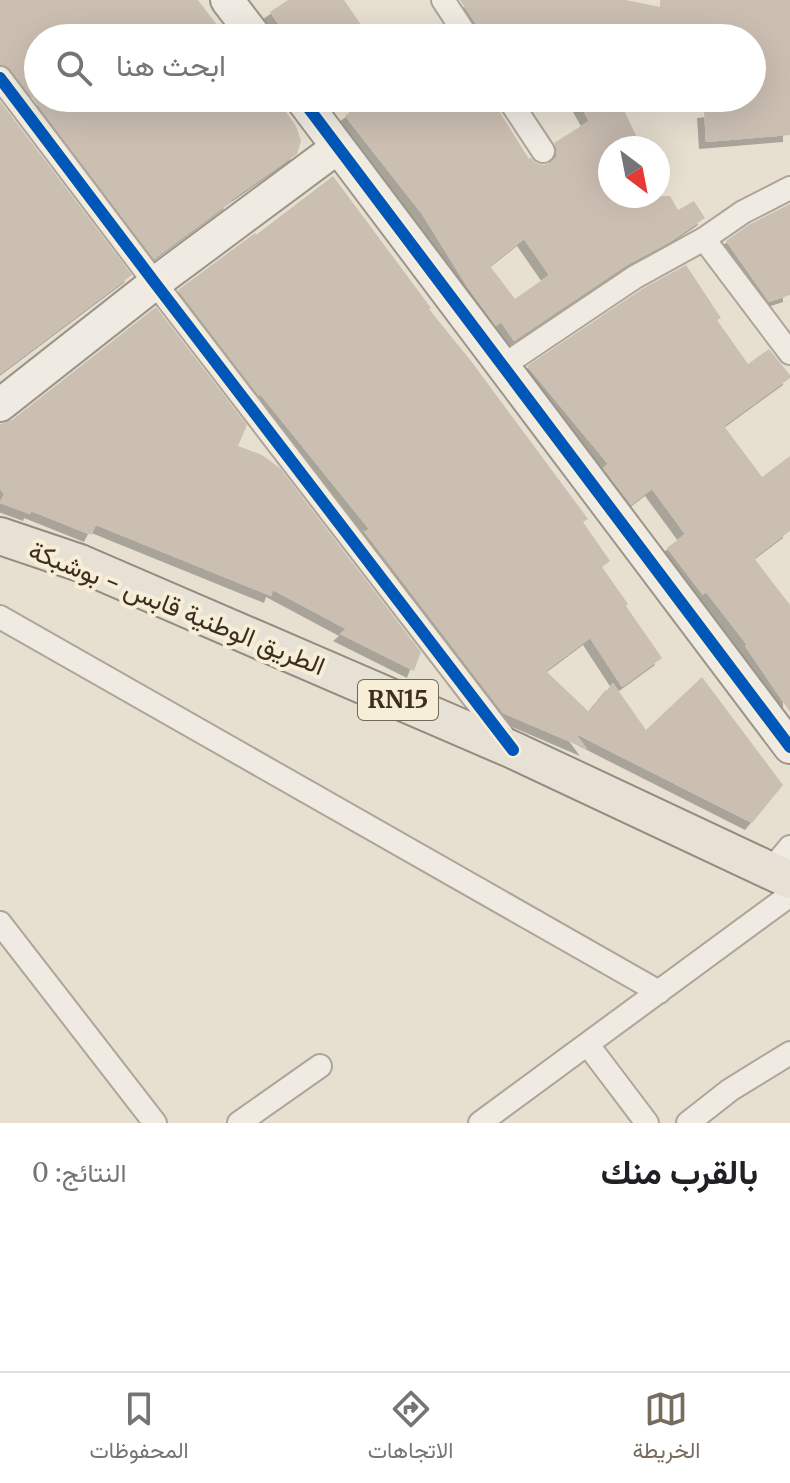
<!DOCTYPE html>
<html lang="ar">
<head>
<meta charset="utf-8">
<style>
	body { margin:0; font-family:Merriweather,Vazirmatn,serif; background:#f2f2f2; color:#202124; direction:rtl }
	.compass { position:absolute; left:598px; top:136px; width:72px; height:72px; border-radius:50%; background:#fff; box-shadow:0 8px 32px #0002; rotate:148deg }
	.list { margin:0; padding:0; list-style:none }
	h2 { display:flex; justify-content:space-between; align-items:center; height:104px; margin:0; padding:0 32px; font-size:34px }
	h2 small { font-size:26px; font-weight:400; color:#757577 }
	.icon { flex:none; width:44px; height:44px; fill:none; stroke:currentColor; stroke-width:2; stroke-linecap:round; stroke-linejoin:round }
	.map { position:relative; flex:none; width:790px; height:1123px; overflow:hidden; direction:ltr }
	.search { position:absolute; background:#fff; box-shadow:0 8px 32px #0002; left:24px; right:24px; top:24px; height:88px; display:flex; align-items:center; gap:20px; box-sizing:border-box; padding:0 28px; border-radius:44px; color:#757577; font-size:30px }
	.sheet { height:248px; background:#fff }
	nav { display:flex; justify-content:space-around; align-items:center; box-sizing:border-box; height:112px; border-top:2px solid #e0e0e0; background:#fff; font-size:22px; color:#757577 }
	nav a { display:grid; justify-items:center; gap:4px }
	nav .on { color:#786c5e }
	.map>svg:first-child { display:block }
	.building { fill:#cbbfb2; fill-rule:evenodd; filter:url(#shadow) }
	.lines { fill:none; stroke-linecap:round; stroke-linejoin:round }
	.street-casing { stroke:#ada599; stroke-width:26 }
	.secondary-casing { stroke:#9c958a; stroke-width:36 }
	.primary-casing { stroke:#928b80; stroke-width:40 }
	.street { stroke:#efebe3; stroke-width:22 }
	.secondary { stroke:#efebe3; stroke-width:32 }
	.primary { stroke:#e6e1d4; stroke-width:36 }
	.cycleway-casing { stroke:#f7eed8; stroke-width:17 }
	.cycleway { stroke:#0057b8; stroke-width:12 }
	.labels { text-anchor:middle; stroke-width:8; stroke-linejoin:round; paint-order:stroke }
	.shield { fill:#f7eed8; stroke:#756857; stroke-width:2 }
	.shield-label { font-size:24px; font-weight:bold; fill:#3d2e20 }
	.street-label { font-size:26px; fill:#3d2e20; stroke:#f7eed8 }
</style>
</head>
<body>
<div class="map">
<svg width="790" height="1123" viewBox="0 0 790 1123">
	<defs>
		<filter id="shadow"><feDropShadow dx="-7" dy="7" stdDeviation="0" flood-color="#0004"/></filter>
	</defs>
	<rect width="100%" height="100%" fill="#e7e0d1"/>
	<!-- building -->
	<path class="building" d="M0,0H198L227,38H38V98H276L296,126L301,141L297,154L230,201L231,202L154,259L11,70L6,66L0,64Z
		M288,0H344L370,38H288L270,12Z
		M460,0H626L660,7V0H790V135L706,142L704,111L715,110L714,98H752V38H616L617,34L592,38H482L480,30Z
		M368,98H494L496,106L529,159L530,157L536,163L543,165L550,163L556,157L557,149L554,143L589,121L576,98H618L642,148H610V196H670L678,210L694,201L705,218L670,242L627,265L514,341L501,322L496,326L468,288L422,214L345,116ZM524,239L549,275L515,299L490,266Z
		M0,101L132,275L0,374Z
		M333,176L431,308L429,309L471,361L588,519L583,522L610,561L602,567L628,604L626,606L662,658L622,687L590,638L546,671L589,712L613,683L646,730L702,677L783,785L752,823L576,734L587,749L503,713L363,530L365,532L369,529L260,394L259,396L178,290L255,233L256,235Z
		M790,204V295L769,302L726,241L750,224Z
		M686,265L721,318L717,320L748,364L769,349L790,375V378L724,426L762,477L790,456V531L754,558L790,605V712L745,646L747,645L706,592L703,595L667,548L685,534L652,489L631,505L603,468L608,464L527,366L642,289Z
		M156,307L247,425L238,446L262,455L280,468L421,652L414,671L340,634L346,629L273,590L271,596L96,525L91,535L31,511L30,514L0,503L4,494L0,489V424L12,420Z"/>
	<g class="lines">
		<defs>
			<path id="street" d="M443,0L468,38
				M0,78L155,283L510,745
				M508,98L543,151
				M704,239L790,353
				M504,365L635,277L704,239L743,212L790,188
				M0,617L659,992
				M770,871L790,847
				M0,923L155,1123
				M588,1045L647,1123
				M239,1123L320,1066
				M480,1123L790,895
				M688,1123L730,1090L790,1053"/>
			<path id="secondary" d="M227,0L256,38
				M301,98L790,747
				M0,405L155,283L338,147"/>
			<path id="primary" d="M0,536L80,563L513,750L790,880"/>
		</defs>
		<!-- street casing -->
		<use href="#street" class="street-casing"/>
		<!-- secondary casing -->
		<use href="#secondary" class="secondary-casing"/>
		<!-- primary casing -->
		<use href="#primary" class="primary-casing"/>
		<!-- street -->
		<use href="#street" class="street"/>
		<!-- secondary -->
		<use href="#secondary" class="secondary"/>
		<!-- primary -->
		<use href="#primary" class="primary"/>
		<defs>
			<path id="cycleway" d="M0,78L155,283L513,750
				M301,98L790,747"/>
		</defs>
		<!-- cycleway casing -->
		<use href="#cycleway" class="cycleway-casing"/>
		<!-- cycleway -->
		<use href="#cycleway" class="cycleway"/>
	</g>
	<g class="labels">
		<!-- shield labels -->
		<rect class="shield" x="358" y="680" width="80" height="40" rx="6"/>
		<g class="shield-label">
			<text x="398" y="708">RN15</text>
		</g>
		<!-- street labels -->
		<g class="street-label">
			<text transform="translate(177 608) rotate(22)" y="9">الطريق الوطنية قابس - بوشبكة</text>
		</g>
	</g>
</svg>
<svg class="compass" viewBox="-18 -18 36 36"><path d="M0-13l5 13h-10z" fill="#e53935"/><path d="M0 13l5-13h-10z" fill="#757577"/></svg>
<div class="search"><svg class="icon" aria-label="search" viewBox="0 0 24 24"><circle cx="10" cy="10" r="6"/><path d="M15 15l6 6"/></svg>ابحث هنا</div>
</div>
<section class="sheet">
<h2>بالقرب منك<small>النتائج: 0</small></h2>
<ul class="list">
</ul>
</section>
<nav>
<a class="on"><svg class="icon" aria-label="map" viewBox="0 0 24 24"><path d="M3 6l6-2 6 2 6-2v14l-6 2-6-2-6 2zM9 4v14M15 6v14"/></svg>الخريطة</a>
<a><svg class="icon" aria-label="directions" viewBox="0 0 24 24"><path d="M12 3l9 9-9 9-9-9zM9 14v-3h6M13 9l2 2-2 2"/></svg>الاتجاهات</a>
<a><svg class="icon" aria-label="saved" viewBox="0 0 24 24"><path d="M7 4h10v16l-5-4-5 4z"/></svg>المحفوظات</a>
</nav>
</body>
</html>
